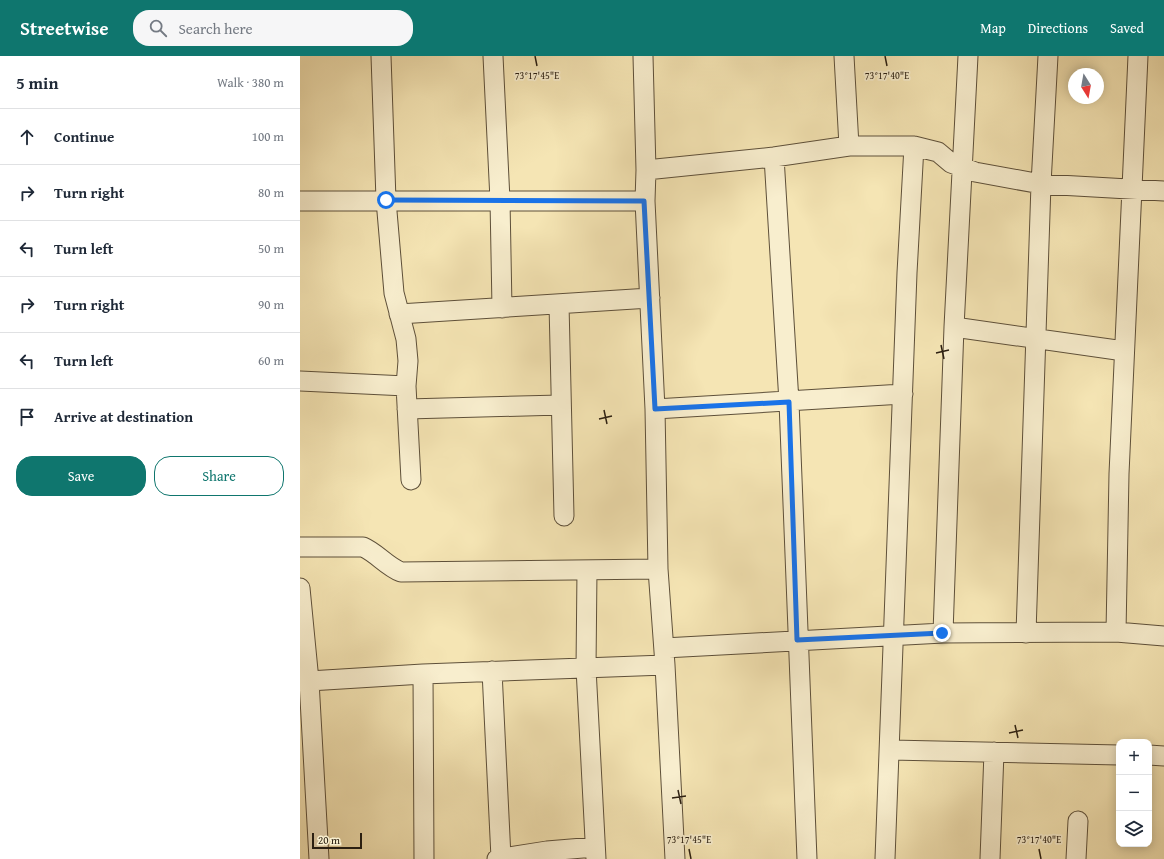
<!DOCTYPE html>
<html lang="en">
<head>
<meta charset="utf-8">
<style>
	body { margin:0; font-family:"Gentium Book Plus",serif; background:#f6f6f7; color:#1f2937 }
	.controls { position:absolute; right:12px; bottom:12px; display:grid; overflow:hidden; border-radius:8px; box-shadow:0 2px 10px #0003 }
	.controls button { width:36px; height:36px; display:grid; place-items:center; padding:0; border:0; border-bottom:1px solid #e0e1e3; background:#fff; color:#1f2937; font:20px sans-serif }
	.compass { position:absolute; left:768px; top:12px; width:36px; height:36px; border-radius:50%; background:#fff; box-shadow:0 2px 10px #0003; rotate:169deg }
	.scale { position:absolute; left:12px; bottom:10px; width:50px; box-sizing:border-box; padding-left:4px; border:2px solid #2b1f11; border-top:0; font-size:11px; line-height:14px; white-space:nowrap; color:#2b1f11; -webkit-text-stroke:3px #f8eece; paint-order:stroke }
	.stop { position:absolute; width:12px; height:12px; margin:-9px; border:3px solid #1a73e8; border-radius:50%; background:#fff }
	.stop.end { background:#1a73e8; border-color:#fff; box-shadow:0 1px 4px #0008 }
	.list { margin:0; padding:0; list-style:none }
	h2 { display:flex; justify-content:space-between; align-items:center; height:52px; margin:0; padding:0 16px; font-size:17px }
	h2 small { font-size:13px; font-weight:400; color:#747a83 }
	.list li { display:grid; grid-template-columns:26px 1fr auto; gap:12px; align-items:center; box-sizing:border-box; height:56px; padding:0 16px; border-top:1px solid #e0e1e3 }
	.list b { display:block; font-size:15px; white-space:nowrap }
	.list em { font-size:13px; font-style:normal; color:#747a83 }
	.actions { display:flex; gap:8px; padding:12px 16px }
	.actions a { flex:1; padding:9px 0; border:1px solid #0f766e; border-radius:16px; text-align:center; font-size:14px; color:#0f766e }
	.actions .main { background:#0f766e; color:#fff }
	.icon { flex:none; width:22px; height:22px; fill:none; stroke:currentColor; stroke-width:2; stroke-linecap:round; stroke-linejoin:round }
	.map { position:relative; flex:none; width:864px; height:803px; overflow:hidden }
	header { display:flex; align-items:center; gap:24px; box-sizing:border-box; height:56px; padding:0 20px; background:#0f766e; color:#fff }
	header strong { font-size:19px }
	nav { display:flex; gap:22px; margin-inline-start:auto; font-size:14px }
	.search { width:280px; height:36px; background:#f6f6f7; display:flex; align-items:center; gap:10px; box-sizing:border-box; padding:0 14px; border-radius:16px; color:#747a83; font-size:15px }
	main { display:flex }
	aside { flex:1; background:#fff }
	.map>svg:first-child { display:block }
	.lines { fill:none; stroke-linecap:round; stroke-linejoin:round }
	.minor-casing { stroke:#5e503a; stroke-width:21 }
	.minor { stroke:#f8eece; stroke-width:19 }
	.route { stroke:#1a73e8; stroke-width:5 }
	.ticks { fill:none; stroke:#2b1f11; stroke-width:1.5 }
	.ticks-label { font-size:10px; text-anchor:middle; fill:#2b1f11; stroke:#f8eece; stroke-width:3.5; stroke-linejoin:round; paint-order:stroke }
</style>
</head>
<body>
<header>
<strong>Streetwise</strong>
<div class="search"><svg class="icon" aria-label="search" viewBox="0 0 24 24"><circle cx="10" cy="10" r="6"/><path d="M15 15l6 6"/></svg>Search here</div>
<nav><a>Map</a><a>Directions</a><a>Saved</a></nav>
</header>
<main>
<aside>
<h2>5 min<small>Walk · 380 m</small></h2>
<ul class="list">
<li><svg class="icon" aria-label="ahead" viewBox="0 0 24 24"><path d="M12 20V5M6 11l6-6 6 6"/></svg><div><b>Continue</b></div><em>100 m</em></li>
<li><svg class="icon" aria-label="right" viewBox="0 0 24 24"><path d="M7 20v-9h11M14 6l5 5-5 5"/></svg><div><b>Turn right</b></div><em>80 m</em></li>
<li><svg class="icon" aria-label="left" viewBox="0 0 24 24"><path d="M17 20v-9H6M10 6l-5 5 5 5"/></svg><div><b>Turn left</b></div><em>50 m</em></li>
<li><svg class="icon" aria-label="right" viewBox="0 0 24 24"><path d="M7 20v-9h11M14 6l5 5-5 5"/></svg><div><b>Turn right</b></div><em>90 m</em></li>
<li><svg class="icon" aria-label="left" viewBox="0 0 24 24"><path d="M17 20v-9H6M10 6l-5 5 5 5"/></svg><div><b>Turn left</b></div><em>60 m</em></li>
<li><svg class="icon" aria-label="arrive" viewBox="0 0 24 24"><path d="M6 21V4h12l-3 4 3 4H6"/></svg><div><b>Arrive at destination</b></div></li>
</ul>
<div class="actions"><a class="main">Save</a><a>Share</a></div>
</aside>
<div class="map">
<svg width="864" height="803" viewBox="0 0 864 803">
	<rect width="100%" height="100%" fill="#f5e5b4"/>
	<filter id="stains"><feTurbulence type="fractalNoise" baseFrequency=".005" numOctaves="4"/><feColorMatrix values="0 0 0 0 .2 0 0 0 0 .09 0 0 0 0 .02 0 0 0 .5 -.17"/></filter>
	<radialGradient id="worn" r=".72"><stop offset=".6" stop-color="#630" stop-opacity="0"/><stop offset="1" stop-color="#630" stop-opacity=".3"/></radialGradient>
	<g class="lines">
		<defs>
			<path id="minor" d="M81,0L86,144L94,237L106,283L108,305L106,330L111,424
				M193,0L200,144L202,252
				M343,0L346,114L345,145L355,353L358,513L365,609L375,803
				M544,0L549,90
				M474,101L489,346L507,803
				M346,114L474,101L549,90H614L638,96L651,107L675,116L741,128L864,135
				M0,145H345
				M259,248L264,460
				M99,258L350,242
				M654,271L824,295
				M0,325L106,330
				M107,353L261,349
				M355,353L603,338
				M0,491H63C77,497 86,510 101,516L358,513
				M287,514L286,612L296,803
				M0,532L9,625L19,803
				M816,576L819,418L838,0
				M643,577L654,271L668,0
				M726,577L741,128L748,0
				M364,592L643,577L816,576L864,580
				M192,615L201,802
				M123,618L124,803
				M9,625L123,618L365,609
				M591,694L819,699
				M849,699L864,700
				M197,803L247,795L295,791
				M585,803L607,217L614,90
				M690,803L694,696
				M776,803L778,765"/>
		</defs>
		<!-- minor casing -->
		<use href="#minor" class="minor-casing"/>
		<!-- minor -->
		<use href="#minor" class="minor"/>
	</g>
	<g class="lines">
		<!-- route -->
		<path class="route" d="M86,144L344,145L355,353L489,346L497,584L642,577"/>
	</g>
	<!-- ticks -->
	<path class="ticks" d="M235,0L237,10M585,0L587,10M641,289L644,303M636,297L649,294M304,354L307,368M299,363L312,360M715,669L718,682M709,677L723,674M378,734L381,748M372,742L386,740M389,793L391,803M739,793L741,803"/>
	<g class="ticks-label">
		<text x="237" y="23">73°17'45"E</text>
		<text x="587" y="23">73°17'40"E</text>
		<text x="389" y="787">73°17'45"E</text>
		<text x="739" y="787">73°17'40"E</text>
	</g>
	<rect width="100%" height="100%" filter="url(#stains)"/>
	<rect width="100%" height="100%" fill="url(#worn)"/>
</svg>
<div class="controls">
<button>+</button>
<button>−</button>
<button><svg class="icon" aria-label="layers" viewBox="0 0 24 24"><path d="M12 4l9 5-9 5-9-5zM3 14l9 5 9-5"/></svg></button>
</div>
<svg class="compass" viewBox="-18 -18 36 36"><path d="M0-13l5 13h-10z" fill="#e53935"/><path d="M0 13l5-13h-10z" fill="#747a83"/></svg>
<div class="scale">20 m</div>
<div class="stop" style="left:86px;top:144px"></div>
<div class="stop end" style="left:642px;top:577px"></div>
</div>
</main>
</body>
</html>
